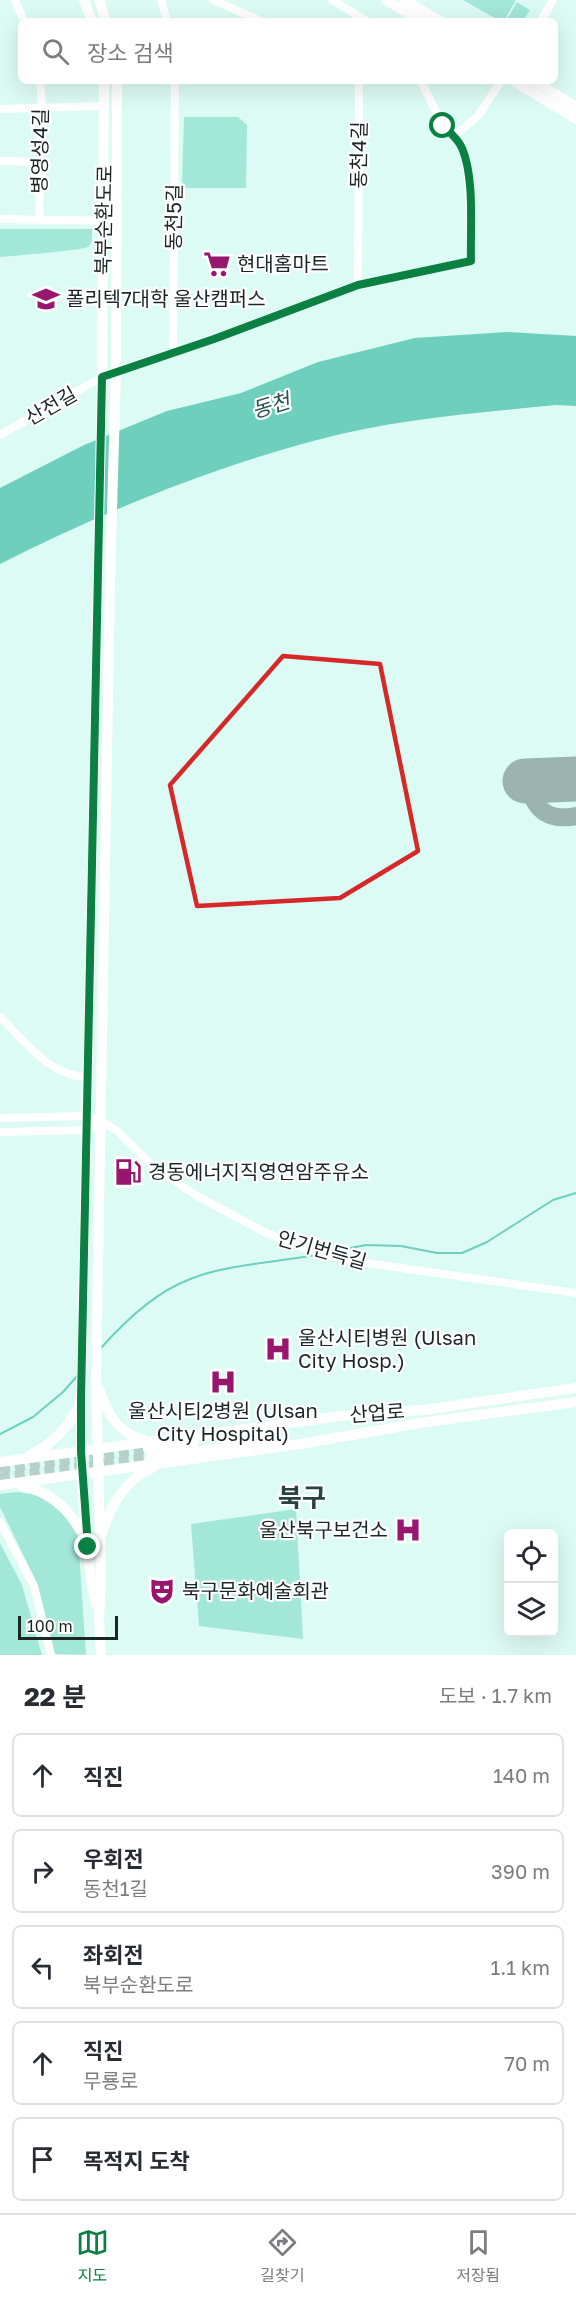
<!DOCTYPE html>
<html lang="ko">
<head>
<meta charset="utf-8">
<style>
	body { margin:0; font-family:"Golos Text","Noto Sans KR",sans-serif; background:#f2f2f3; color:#2b2b33 }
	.controls { position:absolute; right:18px; bottom:18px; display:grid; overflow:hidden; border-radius:9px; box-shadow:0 6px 24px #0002 }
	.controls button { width:54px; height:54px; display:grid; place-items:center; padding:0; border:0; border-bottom:2px solid #e1e1e2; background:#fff; color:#2b2b33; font:30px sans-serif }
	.scale { position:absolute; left:18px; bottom:15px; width:100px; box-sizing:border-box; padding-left:6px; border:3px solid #1b2724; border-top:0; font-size:16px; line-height:21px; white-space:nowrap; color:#1b2724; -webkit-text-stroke:4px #fff; paint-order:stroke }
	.stop { position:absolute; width:18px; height:18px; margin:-14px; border:4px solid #0b8043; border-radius:50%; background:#fff }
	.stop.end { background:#0b8043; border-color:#fff; box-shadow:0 2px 6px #0008 }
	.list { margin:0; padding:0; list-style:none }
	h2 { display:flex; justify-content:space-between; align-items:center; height:78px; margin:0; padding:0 24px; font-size:26px }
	h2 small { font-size:20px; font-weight:400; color:#7c7c81 }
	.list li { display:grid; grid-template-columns:39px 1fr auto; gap:18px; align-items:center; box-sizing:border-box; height:84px; margin:0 12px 12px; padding:0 12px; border:2px solid #e1e1e2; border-radius:9px }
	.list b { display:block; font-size:22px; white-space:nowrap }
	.list p { margin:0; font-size:20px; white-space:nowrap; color:#7c7c81 }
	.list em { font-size:20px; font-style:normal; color:#7c7c81 }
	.icon { flex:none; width:33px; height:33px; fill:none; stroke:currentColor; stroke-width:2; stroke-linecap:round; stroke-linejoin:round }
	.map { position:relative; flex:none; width:576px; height:1655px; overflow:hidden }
	.search { position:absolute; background:#fff; box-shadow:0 6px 24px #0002; left:18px; right:18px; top:18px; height:66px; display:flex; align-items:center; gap:15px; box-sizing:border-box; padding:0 21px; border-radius:9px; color:#7c7c81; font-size:22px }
	.sheet { height:558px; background:#fff }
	nav { display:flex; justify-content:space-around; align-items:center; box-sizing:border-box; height:84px; border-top:2px solid #e1e1e2; background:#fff; font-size:16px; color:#7c7c81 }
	nav a { display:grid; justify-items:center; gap:3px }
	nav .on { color:#0b8043 }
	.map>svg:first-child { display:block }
	.green { fill:#a3e7d9 }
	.water { fill:#6dcfbc }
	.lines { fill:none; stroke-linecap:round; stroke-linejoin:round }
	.stream { stroke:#6dcfbc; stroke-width:2 }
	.taxiway { stroke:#9bb4ae; stroke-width:18 }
	.runway { stroke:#9bb4ae; stroke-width:45 }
	.major-tunnel { stroke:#b5d1ca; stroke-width:10; stroke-dasharray:10 5; stroke-linecap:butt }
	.minor { stroke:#fff; stroke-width:8 }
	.major { stroke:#fff; stroke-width:10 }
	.route { stroke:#0b8043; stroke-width:8 }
	.marked { fill:none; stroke:#d62828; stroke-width:4.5; stroke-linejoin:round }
	.labels { text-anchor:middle; stroke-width:4.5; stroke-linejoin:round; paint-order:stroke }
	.street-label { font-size:20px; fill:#1b2724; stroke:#fff }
	.poi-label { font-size:20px; fill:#1b2724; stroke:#fff; text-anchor:start }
	.water-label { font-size:21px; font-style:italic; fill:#28544b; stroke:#fff }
	.district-label { font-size:26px; font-weight:bold; fill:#28433d; stroke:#fff }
</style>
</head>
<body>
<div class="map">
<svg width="576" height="1655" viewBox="0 0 576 1655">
	<rect width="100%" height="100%" fill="#dcfbf4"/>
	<!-- green -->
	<path class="green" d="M463,0H516L504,21H500Z
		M517,2L530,10L523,21H506Z
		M184,117H238L247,125L246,188H186L182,185Z
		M0,229H92C92,235 93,243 88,247C84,250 13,256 0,257Z
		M17,1492L40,1495L65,1515L78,1536L86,1655L55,1654L34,1577L0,1507V1494Z
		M296,1509L303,1639L199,1626L191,1524Z
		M0,1543L22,1585L42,1655H0Z"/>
	<!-- water -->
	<path class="water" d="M507,332L576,336V406L556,405C476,413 395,419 317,440C207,469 101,513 0,564V488L84,445L167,411L241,393L318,362L415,338Z"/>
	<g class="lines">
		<!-- stream -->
		<path class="stream" d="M329,1252L366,1245L401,1246L437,1253H462L487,1242L553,1200L576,1193
			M101,1348C125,1321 154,1293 188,1280C225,1264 274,1263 314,1255
			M0,1434L33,1417L63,1392L78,1375"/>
		<!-- taxiway -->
		<path class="taxiway" d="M576,771L560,767L542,768L530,786C534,812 551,821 576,816"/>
		<!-- runway -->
		<path class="runway" d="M525,781L576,779"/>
		<!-- major-tunnel -->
		<path class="major-tunnel" d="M0,1469L148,1449
			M0,1478L150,1458"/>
		<!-- minor -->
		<path class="minor" d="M15,0L24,21
			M161,0L167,21
			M213,0L261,21
			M332,0L367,21
			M541,21L553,0
			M0,109L105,106
			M454,136L478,116L501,81
			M0,161L40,162
			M0,219L117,221
			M39,220L42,106L40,81
			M358,285L359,81
			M173,354L175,81
			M0,435L102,377L116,371L214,339L358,285L471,261L468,174L462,147L454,136L443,126L421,81
			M0,1017C26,1042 49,1076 87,1077
			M0,1118L86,1116L108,1125L117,1131L153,1166L192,1193L266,1233L315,1252L352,1261L576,1293
			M0,1132L86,1130L101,1124
			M0,1522L34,1586L51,1655"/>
		<!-- major -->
		<path class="major" d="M84,0L92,21
			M99,0L106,21
			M386,0L421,21
			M404,0L440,21
			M514,81L576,119
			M534,81L576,107
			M99,1389C107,1413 118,1434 144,1440
			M419,1423L576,1402
			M148,1449L194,1442
			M30,1455C52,1445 72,1424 80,1402
			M150,1458L275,1441
			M0,1462L348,1415L423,1410L576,1388
			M0,1485L301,1444L426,1422
			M22,1486C52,1492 72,1512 85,1539
			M102,1533C111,1505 125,1479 154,1467
			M96,1605C82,1542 81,1464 81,1399L102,377L104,81
			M101,1655L99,1620L101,1578L96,1381L110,581L116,371L117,81"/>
	</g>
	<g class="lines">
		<!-- route -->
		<path class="route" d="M88,1547L81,1451V1399L102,377L214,339L358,285L471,261C470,228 475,179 462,148C458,139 450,132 443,126"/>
	</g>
	<!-- marked area -->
	<path class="marked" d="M283,656L380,664L418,851L340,898L197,906L170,785Z"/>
	<!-- icons -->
	<defs>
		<symbol id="supermarket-bare" viewBox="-9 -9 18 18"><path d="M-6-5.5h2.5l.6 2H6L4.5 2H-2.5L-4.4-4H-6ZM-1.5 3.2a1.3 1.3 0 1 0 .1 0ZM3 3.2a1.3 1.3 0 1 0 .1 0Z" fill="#98166d" stroke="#fff" stroke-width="2.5" paint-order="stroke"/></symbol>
		<symbol id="university-bare" viewBox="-9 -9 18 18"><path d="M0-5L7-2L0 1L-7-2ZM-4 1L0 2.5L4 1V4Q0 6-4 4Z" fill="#98166d" stroke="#fff" stroke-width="2.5" paint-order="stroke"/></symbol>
		<symbol id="fuel-bare" viewBox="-9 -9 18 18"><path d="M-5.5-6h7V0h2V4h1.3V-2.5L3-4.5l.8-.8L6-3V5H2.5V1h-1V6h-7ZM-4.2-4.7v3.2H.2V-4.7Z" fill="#98166d" stroke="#fff" stroke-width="2.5" paint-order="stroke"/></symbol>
		<symbol id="hospital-bare" viewBox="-9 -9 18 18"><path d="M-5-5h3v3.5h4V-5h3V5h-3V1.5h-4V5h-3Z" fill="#98166d" stroke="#fff" stroke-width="2.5" paint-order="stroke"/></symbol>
		<symbol id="theatre-bare" viewBox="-9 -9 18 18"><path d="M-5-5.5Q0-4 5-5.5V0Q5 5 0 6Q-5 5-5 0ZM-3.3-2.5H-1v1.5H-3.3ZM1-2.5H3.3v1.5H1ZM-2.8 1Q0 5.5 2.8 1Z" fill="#98166d" stroke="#fff" stroke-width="2.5" paint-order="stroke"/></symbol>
	</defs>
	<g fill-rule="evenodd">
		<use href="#supermarket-bare" x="198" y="245" width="38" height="38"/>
		<use href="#university-bare" x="27" y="280" width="38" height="38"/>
		<use href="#fuel-bare" x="109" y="1153" width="38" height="38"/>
		<use href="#hospital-bare" x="259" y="1330" width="38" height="38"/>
		<use href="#hospital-bare" x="204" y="1363" width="38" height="38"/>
		<use href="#hospital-bare" x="389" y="1511" width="38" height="38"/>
		<use href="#theatre-bare" x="143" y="1572" width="38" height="38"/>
	</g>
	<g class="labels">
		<!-- street labels -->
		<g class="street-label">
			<text transform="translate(40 151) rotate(-89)" y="7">병영성4길</text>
			<text transform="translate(359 155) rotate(-89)" y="7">동천4길</text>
			<text transform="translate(174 217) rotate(-89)" y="7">동천5길</text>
			<text transform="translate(104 220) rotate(-89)" y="7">북부순환도로</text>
			<text transform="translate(51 406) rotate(-30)" y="7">산전길</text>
			<text transform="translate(322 1250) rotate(16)" y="7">안기번득길</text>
			<text transform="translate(377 1413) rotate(-4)" y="7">산업로</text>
		</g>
		<!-- poi labels -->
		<g class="poi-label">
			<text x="237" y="271">현대홈마트</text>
			<text x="66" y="306">폴리텍7대학 울산캠퍼스</text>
			<text x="148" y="1179">경동에너지직영연암주유소</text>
			<text x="298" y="1345">울산시티병원 (Ulsan<tspan x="298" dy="23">City Hosp.)</tspan></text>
			<text x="223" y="1418" text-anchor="middle">울산시티2병원 (Ulsan<tspan x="223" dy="23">City Hospital)</tspan></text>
			<text x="388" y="1537" text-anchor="end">울산북구보건소</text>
			<text x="182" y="1598">북구문화예술회관</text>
		</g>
		<!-- water labels -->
		<g class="water-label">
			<text transform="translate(271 406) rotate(-17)" y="7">동천</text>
		</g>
		<!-- district labels -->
		<g class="district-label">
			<text x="302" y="1507">북구</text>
		</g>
	</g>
</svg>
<div class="controls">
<button><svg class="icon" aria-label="locate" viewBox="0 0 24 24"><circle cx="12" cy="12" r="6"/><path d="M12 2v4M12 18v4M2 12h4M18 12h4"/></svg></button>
<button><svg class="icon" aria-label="layers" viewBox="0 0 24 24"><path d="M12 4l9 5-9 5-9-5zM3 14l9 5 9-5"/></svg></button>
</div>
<div class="scale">100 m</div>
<div class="stop" style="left:443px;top:126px"></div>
<div class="stop end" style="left:88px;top:1547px"></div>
<div class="search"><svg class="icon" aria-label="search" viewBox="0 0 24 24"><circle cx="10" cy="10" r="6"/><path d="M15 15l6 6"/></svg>장소 검색</div>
</div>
<section class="sheet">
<h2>22 분<small>도보 · 1.7 km</small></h2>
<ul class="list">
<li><svg class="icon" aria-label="ahead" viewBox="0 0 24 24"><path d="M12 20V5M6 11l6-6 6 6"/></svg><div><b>직진</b></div><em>140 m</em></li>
<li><svg class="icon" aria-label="right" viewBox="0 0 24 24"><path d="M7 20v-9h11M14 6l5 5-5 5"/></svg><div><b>우회전</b><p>동천1길</p></div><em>390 m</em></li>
<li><svg class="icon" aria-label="left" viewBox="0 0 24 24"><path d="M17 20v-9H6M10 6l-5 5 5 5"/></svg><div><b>좌회전</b><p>북부순환도로</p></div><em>1.1 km</em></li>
<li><svg class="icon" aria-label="ahead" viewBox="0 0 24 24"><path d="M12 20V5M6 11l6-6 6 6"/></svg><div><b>직진</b><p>무룡로</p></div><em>70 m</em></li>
<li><svg class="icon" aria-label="arrive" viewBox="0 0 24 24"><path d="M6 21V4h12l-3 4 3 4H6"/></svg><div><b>목적지 도착</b></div></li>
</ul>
</section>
<nav>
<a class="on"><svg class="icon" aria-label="map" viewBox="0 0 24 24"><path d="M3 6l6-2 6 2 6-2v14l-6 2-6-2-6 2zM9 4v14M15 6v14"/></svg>지도</a>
<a><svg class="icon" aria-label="directions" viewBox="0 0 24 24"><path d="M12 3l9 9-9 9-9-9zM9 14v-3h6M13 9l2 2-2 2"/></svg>길찾기</a>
<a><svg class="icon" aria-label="saved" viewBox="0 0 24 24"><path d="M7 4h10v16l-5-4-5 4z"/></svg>저장됨</a>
</nav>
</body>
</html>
